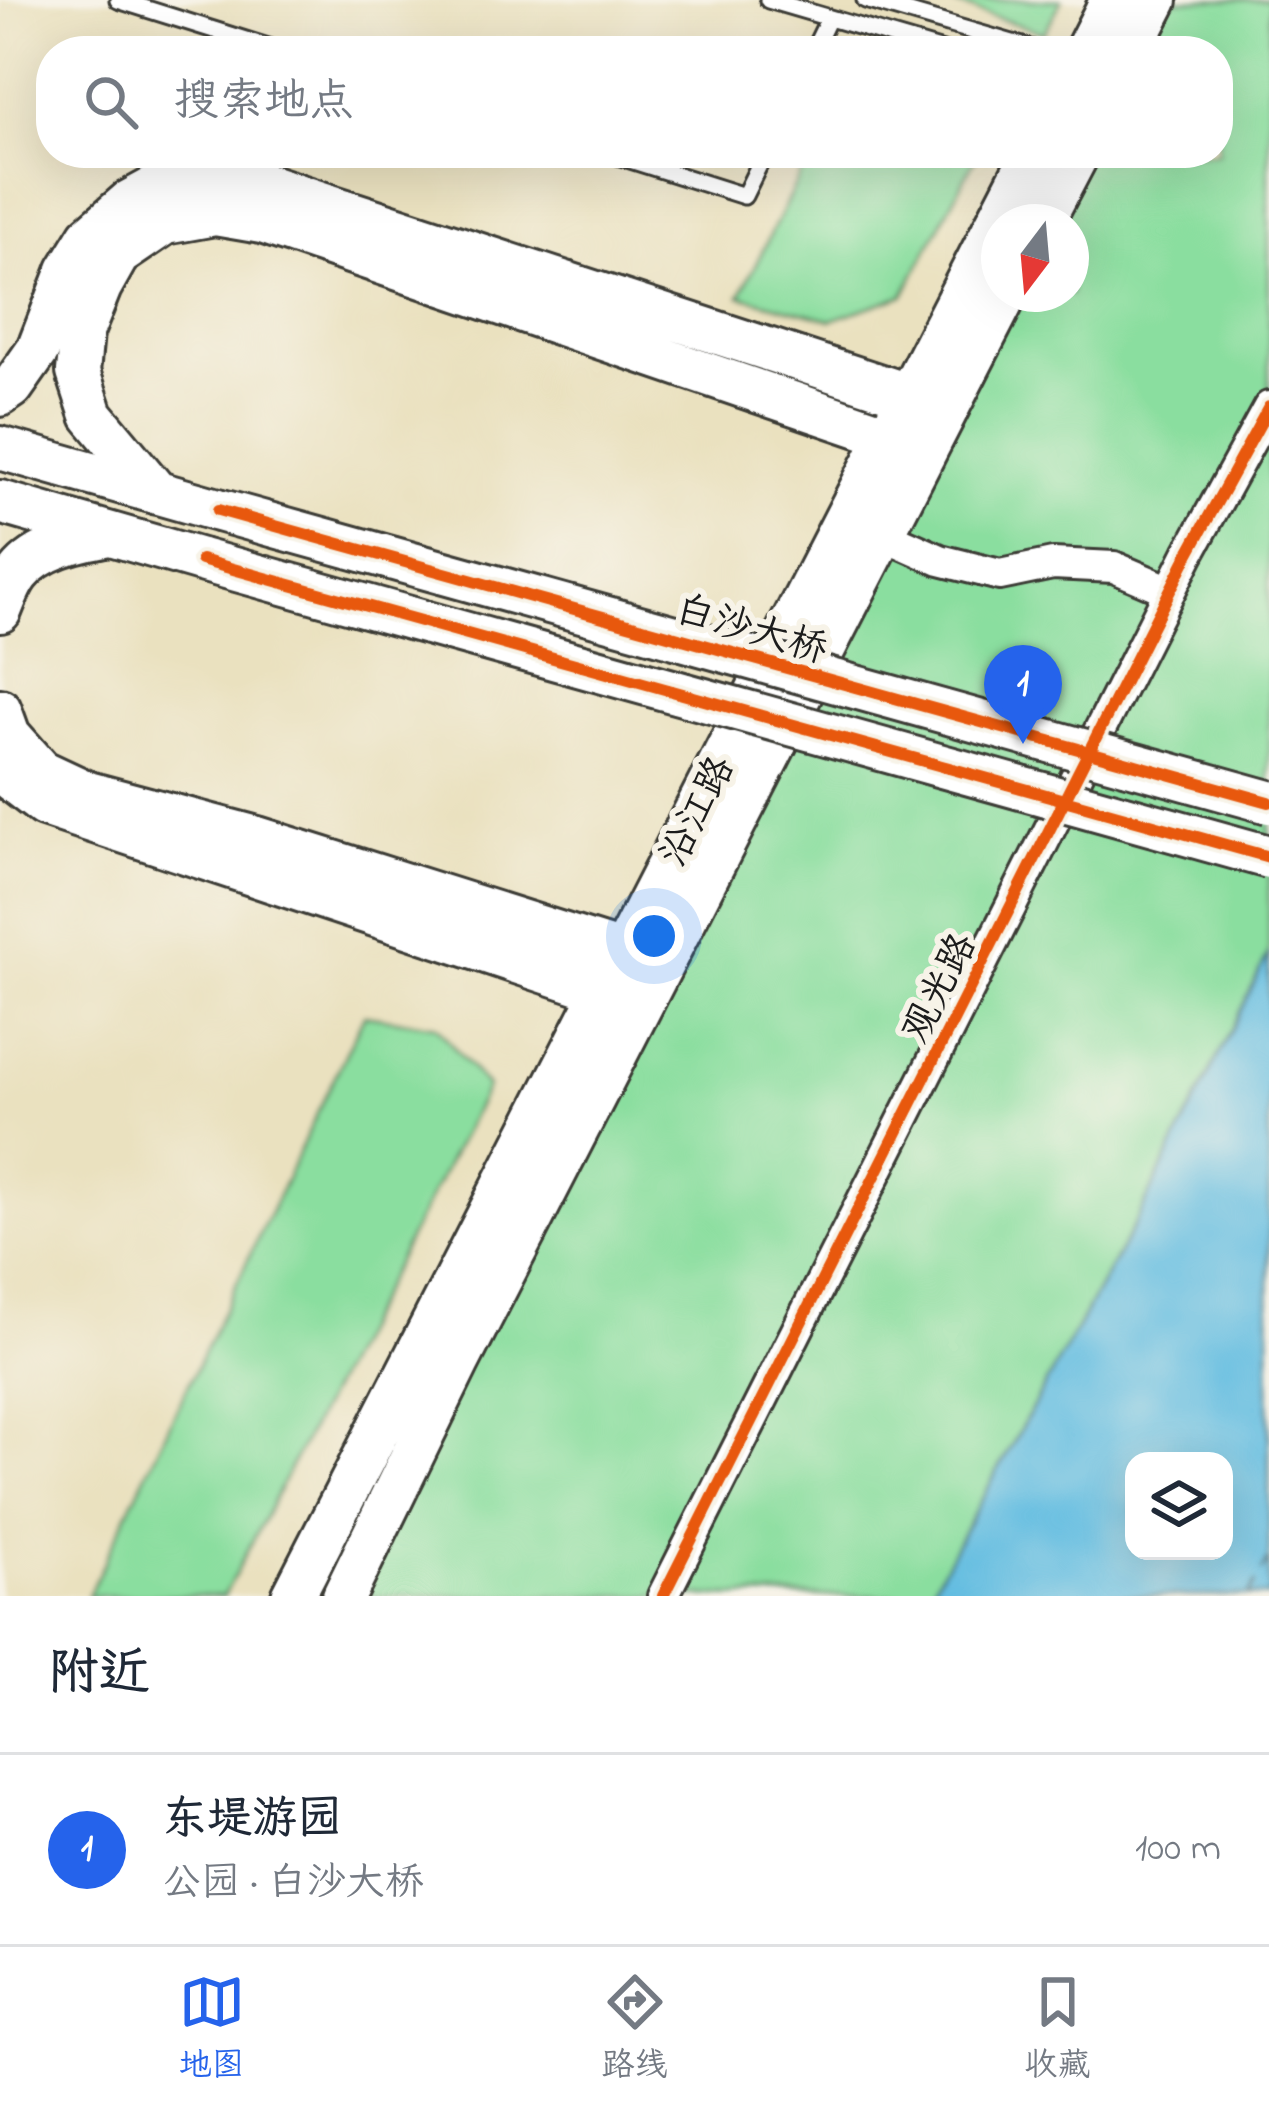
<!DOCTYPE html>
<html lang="zh">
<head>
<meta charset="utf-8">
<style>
	body { margin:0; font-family:"Indie Flower","LXGW WenKai TC",sans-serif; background:#f2f2f3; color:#1f2937 }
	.controls { position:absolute; right:36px; bottom:36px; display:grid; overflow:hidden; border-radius:24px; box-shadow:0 12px 48px #0002 }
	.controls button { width:108px; height:108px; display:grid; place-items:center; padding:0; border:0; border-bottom:3px solid #e0e1e3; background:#fff; color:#1f2937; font:60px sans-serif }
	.compass { position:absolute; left:981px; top:204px; width:108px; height:108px; border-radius:50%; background:#fff; box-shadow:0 12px 48px #0002; rotate:196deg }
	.you { position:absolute; left:654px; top:936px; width:42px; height:42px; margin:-30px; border:9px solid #fff; border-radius:50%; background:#1a73e8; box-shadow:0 0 0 18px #1a73e833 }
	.badge { display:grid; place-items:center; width:78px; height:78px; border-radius:50%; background:#2563eb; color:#fff; font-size:39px; font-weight:700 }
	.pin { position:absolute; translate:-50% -99px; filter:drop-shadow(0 3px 6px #0008) }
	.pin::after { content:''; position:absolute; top:63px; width:42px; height:36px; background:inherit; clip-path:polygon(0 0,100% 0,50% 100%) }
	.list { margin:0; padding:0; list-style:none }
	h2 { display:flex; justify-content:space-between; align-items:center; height:156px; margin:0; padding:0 48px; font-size:51px }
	h2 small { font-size:39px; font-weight:400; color:#747a83 }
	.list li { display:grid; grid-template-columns:78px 1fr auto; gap:36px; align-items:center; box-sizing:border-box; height:192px; padding:0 48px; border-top:3px solid #e0e1e3 }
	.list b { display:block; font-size:45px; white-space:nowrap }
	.list p { margin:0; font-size:39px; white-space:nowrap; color:#747a83 }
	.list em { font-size:39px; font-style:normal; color:#747a83 }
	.icon { flex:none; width:66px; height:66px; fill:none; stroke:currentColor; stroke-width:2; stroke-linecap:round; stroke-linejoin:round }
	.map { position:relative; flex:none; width:1269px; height:1596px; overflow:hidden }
	.search { position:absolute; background:#fff; box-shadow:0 12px 48px #0002; left:36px; right:36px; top:36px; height:132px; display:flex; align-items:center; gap:30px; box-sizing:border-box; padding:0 42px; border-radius:48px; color:#747a83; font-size:45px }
	.sheet { height:348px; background:#fff }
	nav { display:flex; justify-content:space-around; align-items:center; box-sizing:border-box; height:168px; border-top:3px solid #e0e1e3; background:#fff; font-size:33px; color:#747a83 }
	nav a { display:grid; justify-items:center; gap:6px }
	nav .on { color:#2563eb }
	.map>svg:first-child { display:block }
	.green { fill:#8ade9f; stroke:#537d5e; stroke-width:3 }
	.water { fill:#63bde1; stroke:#406c7e; stroke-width:3; fill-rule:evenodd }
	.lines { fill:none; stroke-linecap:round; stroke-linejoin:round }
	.ferry { stroke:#385c6b; stroke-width:3; stroke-dasharray:15 12; stroke-linecap:butt }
	.service-casing { stroke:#3b3a34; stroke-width:21 }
	.minor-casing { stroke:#3b3a34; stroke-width:36 }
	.secondary-casing { stroke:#3b3a34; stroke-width:48 }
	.service { stroke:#fff; stroke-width:15 }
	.minor { stroke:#fff; stroke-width:30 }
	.secondary { stroke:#fff; stroke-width:42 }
	.secondary-bridge-casing { stroke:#3b3a34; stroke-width:48; stroke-linecap:butt }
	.secondary-bridge { stroke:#fff; stroke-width:42 }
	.cycleway-casing { stroke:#f7f3e8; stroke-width:20 }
	.cycleway { stroke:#e8590c; stroke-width:12 }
	.labels { text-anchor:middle; stroke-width:12; stroke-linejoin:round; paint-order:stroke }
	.street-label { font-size:39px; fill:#1c1c1c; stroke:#f7f3e8 }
</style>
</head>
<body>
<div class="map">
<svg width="1269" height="1596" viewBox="0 0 1269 1596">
	<rect width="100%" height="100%" fill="#f7f3e8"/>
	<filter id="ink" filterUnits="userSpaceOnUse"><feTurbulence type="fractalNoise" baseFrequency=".00833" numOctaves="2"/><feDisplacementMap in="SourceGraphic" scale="24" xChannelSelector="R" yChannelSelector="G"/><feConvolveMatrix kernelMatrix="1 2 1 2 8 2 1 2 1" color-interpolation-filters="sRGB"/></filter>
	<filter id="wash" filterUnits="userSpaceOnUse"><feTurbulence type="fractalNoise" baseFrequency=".004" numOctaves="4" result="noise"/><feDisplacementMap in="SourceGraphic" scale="48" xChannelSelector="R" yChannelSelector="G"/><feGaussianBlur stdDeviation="2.7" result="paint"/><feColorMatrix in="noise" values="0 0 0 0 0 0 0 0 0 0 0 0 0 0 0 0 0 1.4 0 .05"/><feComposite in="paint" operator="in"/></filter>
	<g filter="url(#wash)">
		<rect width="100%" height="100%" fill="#eae1bf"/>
		<!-- green -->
		<path class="green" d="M941,0H1062L1044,33Z
			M1156,0H1269V953L1140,1214L928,1596H344L1006,294H1071V222H1042L1078,153H1218V51H1130Z
			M811,153H978L904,295L832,320L740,296Z
			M364,1015L436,1026L487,1087L224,1596H88Z"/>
		<!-- water -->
		<path class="water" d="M1269,953V1596H928L1140,1215ZM1134,1461H1224V1551H1134Z"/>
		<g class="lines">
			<!-- ferry -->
			<path class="ferry" d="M1248,1596L1269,1559"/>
		</g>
	</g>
	<g filter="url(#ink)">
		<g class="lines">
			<defs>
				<path id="service" d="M118,0L281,51
					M768,0L943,51
					M865,0L1040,51
					M813,51L829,18
					M608,153L744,196L765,153"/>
				<path id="minor" d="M884,535L940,560L1000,575L1053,564L1114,567L1170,591
					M663,1596L1189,553L1269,407"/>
				<path id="secondary" d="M1086,51L1112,0
					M1130,51L1156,0
					M1042,222L1078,153
					M0,395L12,387L38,350L69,270L90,236L129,202L160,185L216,179L254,181L935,404
					M0,448L218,510
					M157,493L92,415L78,372L82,332L100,287L118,255L165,223L215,214L262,222L912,444
					M0,502L201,560
					M0,611C5,599 10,584 18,574C39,547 77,540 109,534
					M0,710L9,735L41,771L88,793L257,838L644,960
					M0,771L44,805L628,999
					M293,1596L1033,153
					M344,1596L458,1362L1006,294"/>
			</defs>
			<!-- service casing -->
			<use href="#service" class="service-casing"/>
			<!-- minor casing -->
			<use href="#minor" class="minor-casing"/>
			<!-- secondary casing -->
			<use href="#secondary" class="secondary-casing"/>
			<!-- service -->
			<use href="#service" class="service"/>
			<!-- minor -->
			<use href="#minor" class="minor"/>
			<!-- secondary -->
			<use href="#secondary" class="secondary"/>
			<defs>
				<path id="secondary-bridge" d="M218,510L1269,802
					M201,560L1269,857"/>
			</defs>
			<!-- secondary-bridge casing -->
			<use href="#secondary-bridge" class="secondary-bridge-casing"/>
			<!-- secondary-bridge -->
			<use href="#secondary-bridge" class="secondary-bridge"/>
			<defs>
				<path id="cycleway" d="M218,510L1269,802
					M201,560L1269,857
					M663,1596L1189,553L1269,407"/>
			</defs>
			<!-- cycleway casing -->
			<use href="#cycleway" class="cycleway-casing"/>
			<!-- cycleway -->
			<use href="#cycleway" class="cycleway"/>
		</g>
	</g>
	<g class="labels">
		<!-- street labels -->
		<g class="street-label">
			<text transform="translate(752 627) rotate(16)" y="14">白沙大桥</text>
			<text transform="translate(695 810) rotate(-63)" y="14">沿江路</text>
			<text transform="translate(937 987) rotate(-63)" y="14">观光路</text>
		</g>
	</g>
</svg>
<div class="controls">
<button><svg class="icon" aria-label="layers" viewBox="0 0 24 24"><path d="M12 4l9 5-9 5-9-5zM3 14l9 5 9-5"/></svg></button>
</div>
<svg class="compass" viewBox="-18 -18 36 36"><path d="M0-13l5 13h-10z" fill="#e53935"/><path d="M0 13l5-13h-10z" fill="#747a83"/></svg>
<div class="you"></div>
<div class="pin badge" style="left:1023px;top:744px">1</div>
<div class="search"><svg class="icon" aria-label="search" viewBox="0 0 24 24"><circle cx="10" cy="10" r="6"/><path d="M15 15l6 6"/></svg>搜索地点</div>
</div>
<section class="sheet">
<h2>附近<small></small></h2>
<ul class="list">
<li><span class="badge">1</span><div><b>东堤游园</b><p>公园 · 白沙大桥</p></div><em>100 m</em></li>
</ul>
</section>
<nav>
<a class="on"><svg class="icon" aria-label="map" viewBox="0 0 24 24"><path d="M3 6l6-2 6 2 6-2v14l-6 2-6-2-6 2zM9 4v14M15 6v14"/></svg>地图</a>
<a><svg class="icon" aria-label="directions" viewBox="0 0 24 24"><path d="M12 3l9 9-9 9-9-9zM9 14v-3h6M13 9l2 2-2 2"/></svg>路线</a>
<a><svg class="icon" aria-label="saved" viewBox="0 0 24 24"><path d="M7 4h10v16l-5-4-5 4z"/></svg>收藏</a>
</nav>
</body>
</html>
